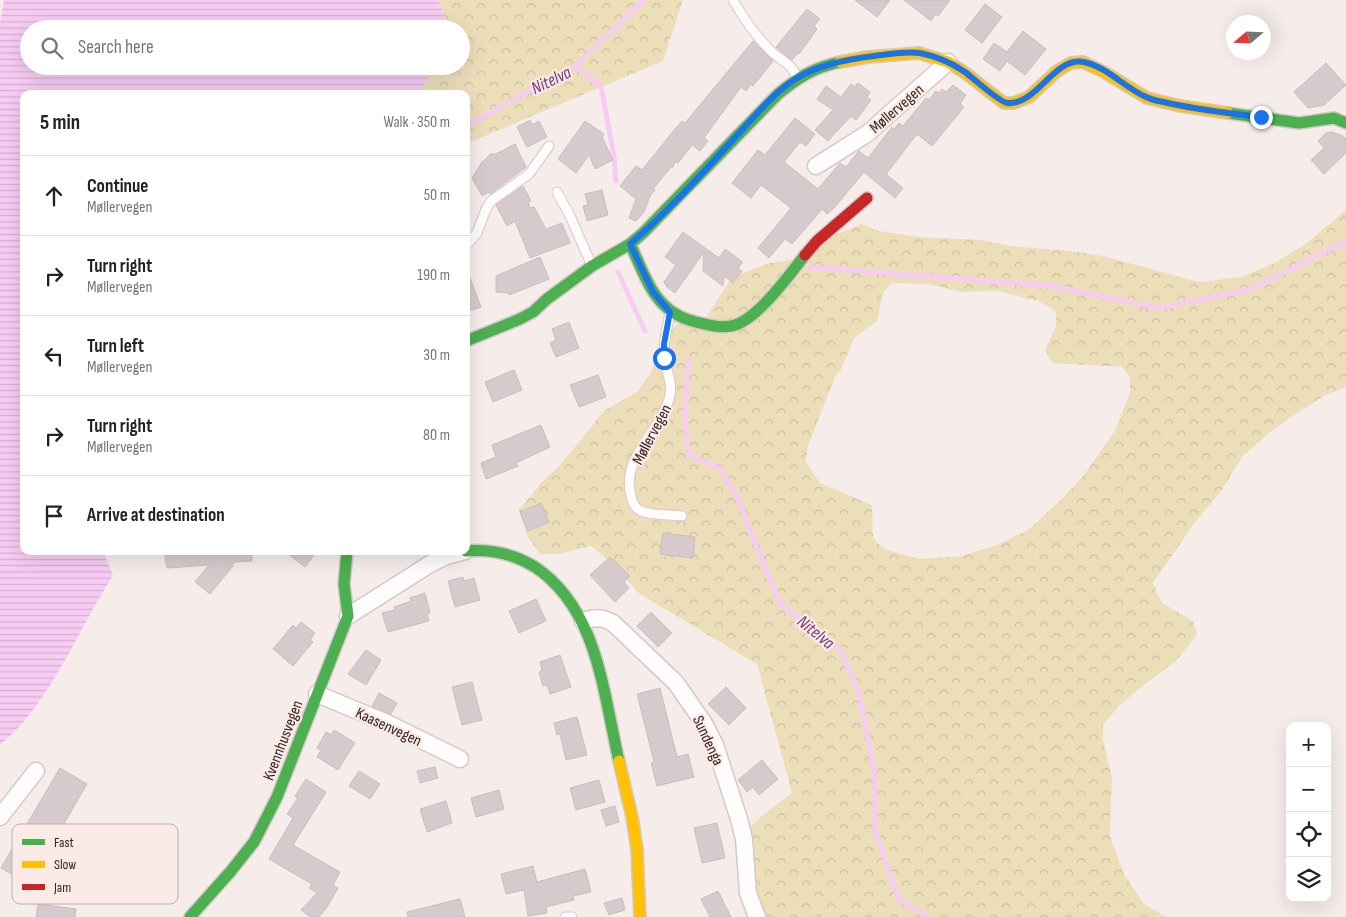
<!DOCTYPE html>
<html lang="en">
<head>
<meta charset="utf-8">
<style>
	body { margin:0; font-family:"Sofia Sans Condensed",sans-serif; background:#f6f6f6; color:#222 }
	.controls { position:absolute; right:15px; bottom:15px; display:grid; overflow:hidden; border-radius:10px; box-shadow:0 5px 20px #0002 }
	.controls button { width:45px; height:45px; display:grid; place-items:center; padding:0; border:0; border-bottom:1px solid #e0e0e0; background:#fff; color:#222; font:25px sans-serif }
	.compass { position:absolute; left:1226px; top:15px; width:45px; height:45px; border-radius:50%; background:#fff; box-shadow:0 5px 20px #0002; rotate:251deg }
	.stop { position:absolute; width:15px; height:15px; margin:-11px; border:4px solid #1a73e8; border-radius:50%; background:#fff }
	.stop.end { background:#1a73e8; border-color:#fff; box-shadow:0 1px 5px #0008 }
	.list { margin:0; padding:0; list-style:none }
	h2 { display:flex; justify-content:space-between; align-items:center; height:65px; margin:0; padding:0 20px; font-size:21px }
	h2 small { font-size:16px; font-weight:400; color:#767676 }
	.list li { display:grid; grid-template-columns:32px 1fr auto; gap:15px; align-items:center; box-sizing:border-box; height:80px; padding:0 20px; border-top:1px solid #e0e0e0 }
	.list b { display:block; font-size:19px; white-space:nowrap }
	.list p { margin:0; font-size:16px; white-space:nowrap; color:#767676 }
	.list em { font-size:16px; font-style:normal; color:#767676 }
	.icon { flex:none; width:28px; height:28px; fill:none; stroke:currentColor; stroke-width:2; stroke-linecap:round; stroke-linejoin:round }
	.map { position:relative; flex:none; width:1346px; height:917px; overflow:hidden }
	.search { position:absolute; background:#fff; box-shadow:0 5px 20px #0002; left:20px; top:20px; width:450px; height:55px; display:flex; align-items:center; gap:12px; box-sizing:border-box; padding:0 18px; border-radius:28px; color:#767676; font-size:19px }
	.panel { position:absolute; background:#fff; box-shadow:0 5px 20px #0002; left:20px; top:90px; width:450px; height:465px; border-radius:10px }
	.map>svg:first-child { display:block }
	.forest { fill:url(#forest-crowns); fill-rule:evenodd }
	.water { fill:url(#water-rules) }
	.lines { fill:none; stroke-linecap:round; stroke-linejoin:round }
	.stream { stroke:#f7ccf3; stroke-width:5 }
	.building { fill:#d6cacc; stroke:#c9bebf }
	.lane-casing { stroke:#d5c9c7; stroke-width:11 }
	.street-casing { stroke:#d5c9c7; stroke-width:19 }
	.fast-casing { stroke:#d5c9c7; stroke-width:14 }
	.slow-casing { stroke:#d5c9c7; stroke-width:14 }
	.jam-casing { stroke:#d5c9c7; stroke-width:14 }
	.lane { stroke:#fefcfc; stroke-width:9 }
	.street { stroke:#fefcfc; stroke-width:16 }
	.fast { stroke:#4caf50; stroke-width:11 }
	.slow { stroke:#ffc107; stroke-width:11 }
	.jam { stroke:#c62828; stroke-width:11 }
	.route { stroke:#1a73e8; stroke-width:6 }
	.labels { text-anchor:middle; stroke-width:4.5; stroke-linejoin:round; paint-order:stroke }
	.street-label { font-size:16px; fill:#332320; stroke:#fbeae6 }
	.water-label { font-size:18px; font-style:italic; fill:#7b397c; stroke:#fbeae6 }
	.key { fill:#fbeae6; stroke:#bfaeab; stroke-width:1 }
	.key-label { font-size:14px; fill:#332320 }
</style>
</head>
<body>
<div class="map">
<svg width="1346" height="917" viewBox="0 0 1346 917">
	<defs>
		<pattern id="forest-crowns" width="20" height="18" patternUnits="userSpaceOnUse" patternTransform="scale(1.25)"><rect width="20" height="18" fill="#eddeba"/><path d="M2 6a3 3 0 1 1 6 0M12 15a3 3 0 1 1 6 0" fill="none" stroke="#ccbea0"/></pattern>
		<pattern id="water-rules" width="6" height="5" patternUnits="userSpaceOnUse" patternTransform="scale(1.25)"><rect width="6" height="5" fill="#f7ccf3"/><path d="M0 2.5h6" fill="none" stroke="#d4afd0"/></pattern>
	</defs>
	<rect width="100%" height="100%" fill="#f6edeb"/>
	<!-- forest -->
	<path class="forest" d="M438,0H683L663,61L466,144V94H419L434,66H461V29H444L445,18Z
		M1346,210V387L1324,396L1294,415L1269,433L1243,456L1221,491L1193,525L1153,583L1162,603L1193,621L1197,635L1175,662L1144,685L1120,705L1103,725V740L1112,778L1110,837L1124,874L1143,903L1166,917H754L743,834L763,815L792,793L757,664L638,593L618,568L591,546L558,554H540L527,536L519,510L541,483L561,464L605,410L637,392L651,373L663,338L677,324H702L732,277L770,263L802,258L828,237L862,224L879,231L919,237L981,240L1011,246L1071,251L1103,256L1199,282L1241,277L1275,263L1307,243ZM892,283L928,284L961,292L997,291L1038,301L1056,311V326L1045,350L1052,363L1122,367L1130,377V392L1116,429L1084,475L1061,500L1028,530L999,544L962,556L920,559L884,549L873,538L872,505L820,483L806,462L808,446L835,377L841,370L854,338L877,321L883,293Z"/>
	<!-- water -->
	<path class="water" d="M4,0H438L445,18L444,29H29V66H434L419,94H24V551H103L113,575C102,593 92,611 82,629C59,671 37,714 0,745V23Z"/>
	<g class="lines">
		<!-- stream -->
		<path class="stream" d="M575,66L644,0
			M466,124H470L575,66L601,86L614,157L616,181
			M809,267L1053,286L1157,308L1248,290L1346,241
			M618,272L645,331
			M688,359L685,423L689,455L719,468L739,501L765,568L781,605L838,647L859,692L875,775V831L899,900L928,917"/>
	</g>
	<!-- building -->
	<path class="building" d="M855,0H890L877,17Z
		M904,0H950L938,16L935,14L931,21Z
		M985,4L1002,17L982,43L965,30Z
		M807,9L820,19L814,26L817,29L799,54L798,53L792,60L776,47Z
		M1023,31L1046,49L1025,75L1007,61L1000,71L983,59L994,43L1007,52Z
		M753,41L773,61L753,86L751,84L746,91L741,87L704,138L708,141L700,151L692,145L678,163L676,161L672,168L671,167L653,189L655,190L650,196L644,212L636,221L629,218L636,199L620,186L636,166L642,170L675,129L682,121L685,123Z
		M1326,63L1346,85L1324,105L1308,108L1294,92Z
		M858,83L870,92L867,97L871,100L856,120L851,116L828,141L815,130L833,110L817,99L826,86L841,97L851,84L855,87Z
		M953,85L966,95L960,104L964,107L932,146L917,134L886,174L903,188L895,198L864,172L834,208L827,214L822,209L792,244L785,239L769,258L758,248L791,208L761,185L751,198L732,183L758,150L765,155L795,118L815,134L806,146L800,142L784,162L818,189L840,163L846,167L859,151L868,158L892,127L894,129L899,123L903,126L926,98L929,100L936,91L939,93L942,89L946,92Z
		M530,120L532,125L539,121L547,137L527,147L517,127Z
		M585,121L604,134L602,137L613,160L595,169L589,155L576,173L558,159Z
		M1332,132L1343,136L1346,139V153L1324,174L1311,160L1324,148L1318,141L1326,133Z
		M515,144L526,167L490,194L489,192L482,196L472,178L482,162L487,158L490,154H496Z
		M523,186L531,201L528,202L530,208L534,207L546,229L562,223L570,243L530,258L515,221L507,226L496,205Z
		M602,190L608,215L587,221L583,206L588,205L585,194Z
		M683,232L719,258L725,249L743,262L738,268L742,271L733,283L724,276L723,286L703,271L704,252L675,293L667,287L664,282L676,265L665,257Z
		M540,257L549,279L509,295L508,293L496,292V276Z
		M467,270L481,307L466,312V271Z
		M569,322L579,348L556,357L550,343L556,340L552,329Z
		M514,370L522,390L493,402L485,382Z
		M598,375L606,397L579,407L570,385Z
		M541,425L550,447L516,463L518,466L486,479L481,463L496,457L492,445Z
		M541,503L549,522L528,531L520,512Z
		M663,533L695,537L693,558L660,554Z
		M164,551H252V561L234,562L232,565L233,566L210,594L195,582L209,565L167,568Z
		M284,551H317L305,567Z
		M610,557L630,576L624,582L629,588L615,602L590,575Z
		M463,577L464,581L474,578L480,600L455,607L448,581Z
		M425,593L430,613L427,614L429,621L388,632L382,613L395,610L394,607L411,601L410,598Z
		M536,599L546,621L519,633L509,611Z
		M651,612L672,633L658,647L637,626Z
		M301,622L315,633L310,640L313,642L293,666L273,649L293,625L296,628Z
		M366,650L381,660L366,685L348,674Z
		M560,655L571,687L550,694L547,685L543,686L539,672L542,670L540,662Z
		M472,682L482,720L462,725L452,687Z
		M726,687L746,708L729,725L708,704Z
		M660,688L677,757L688,754L694,777L657,786L651,763L654,762L637,694Z
		M379,693L397,703L391,714L372,706Z
		M577,717L587,755L566,760L560,734L557,735L554,723Z
		M334,730L355,743L338,770L317,757L321,750L317,748L326,732L331,735Z
		M762,760L778,779L759,795L753,787L747,792L738,780Z
		M435,767L438,778L420,783L417,771Z
		M60,768L87,784L29,884L1,868Z
		M359,771L380,784L370,799L349,786Z
		M306,779L326,792L293,845L340,872L333,885L338,888L327,907L319,917H310L301,910L317,893L309,888L312,884L269,859L293,818L287,814L298,798L295,796Z
		M599,780L605,802L576,810L570,788Z
		M499,790L504,809L476,817L471,798Z
		M446,801L452,823L427,832L420,809Z
		M615,806L619,822L606,826L601,810Z
		M717,823L725,858L702,863L694,828Z
		M533,866L537,882L585,869L591,892L573,896L574,900L546,907L547,913L528,916L524,890L506,894L501,874Z
		M718,891L731,917H710L701,899Z
		M622,898L625,910L609,915L604,903Z
		M460,899L465,917H408L407,912Z
		M38,904L76,909L75,917H36Z"/>
	<g class="lines">
		<defs>
			<path id="lane" d="M733,0C744,19 757,38 773,53C782,61 793,65 797,78
				M557,192L570,216L592,266
				M466,246L477,233L486,209L491,201L529,174L549,146
				M670,312C668,326 663,340 664,354C664,368 673,380 670,395C663,430 620,456 631,496C632,502 635,508 641,511C651,515 671,515 682,516
				M565,917H572"/>
			<path id="street" d="M816,166L868,133L948,62
				M348,616L430,564L446,556L465,551
				M583,621C595,617 602,617 613,623L676,683L705,725L715,745L739,819L744,839L748,893L757,917
				M317,694L387,723L460,759
				M0,817L36,771"/>
			<path id="fast" d="M1228,113L1299,123L1334,118L1346,123
				M630,244C638,260 644,278 654,293C664,308 678,318 696,322C708,325 719,328 731,326C756,322 789,275 805,255
				M466,341L520,319L533,312L547,299L592,266L630,244L643,233L778,94C799,77 813,68 840,62
				M466,551C491,549 514,554 535,567C598,609 603,693 619,761
				M190,917L231,871L254,842L277,797L348,616L344,584L347,551"/>
			<path id="slow" d="M840,62L868,57L919,53L948,62L964,72L1004,103H1014L1029,97L1057,71L1071,63L1083,62L1104,72L1147,98L1180,106L1228,113
				M619,761L632,817L637,849L640,917"/>
			<path id="jam" d="M805,255L817,241L867,198"/>
		</defs>
		<!-- lane casing -->
		<use href="#lane" class="lane-casing"/>
		<!-- street casing -->
		<use href="#street" class="street-casing"/>
		<!-- fast casing -->
		<use href="#fast" class="fast-casing"/>
		<!-- slow casing -->
		<use href="#slow" class="slow-casing"/>
		<!-- jam casing -->
		<use href="#jam" class="jam-casing"/>
		<!-- lane -->
		<use href="#lane" class="lane"/>
		<!-- street -->
		<use href="#street" class="street"/>
		<!-- fast -->
		<use href="#fast" class="fast"/>
		<!-- slow -->
		<use href="#slow" class="slow"/>
		<!-- jam -->
		<use href="#jam" class="jam"/>
	</g>
	<g class="lines">
		<!-- route -->
		<path class="route" d="M664,358V344L670,312L653,292L630,244C670,210 705,170 741,131C758,113 776,90 799,77C821,64 849,59 874,56C888,54 906,51 920,53C935,56 952,63 965,72C973,78 999,102 1007,103C1037,106 1054,56 1084,62C1107,67 1125,88 1146,97C1152,100 1158,101 1164,102C1196,110 1229,113 1261,117"/>
	</g>
	<g class="labels">
		<!-- street labels -->
		<g class="street-label">
			<text transform="translate(896 108) rotate(-41)" y="6">Møllervegen</text>
			<text transform="translate(651 434) rotate(-62)" y="6">Møllervegen</text>
			<text transform="translate(389 726) rotate(25)" y="6">Kaasenvegen</text>
			<text transform="translate(282 740) rotate(-69)" y="6">Kvennhusvegen</text>
			<text transform="translate(709 740) rotate(65)" y="6">Sundenga</text>
		</g>
		<!-- water labels -->
		<g class="water-label">
			<text transform="translate(551 80) rotate(-26)" y="6">Nitelva</text>
			<text transform="translate(816 632) rotate(39)" y="6">Nitelva</text>
		</g>
	</g>
	<!-- legend -->
	<rect x="12" y="824" width="166" height="80" rx="8" class="key"/>
	<rect x="22" y="839" width="23" height="6" fill="#4caf50"/>
	<rect x="22" y="861" width="23" height="7" fill="#ffc107"/>
	<rect x="22" y="884" width="23" height="6" fill="#c62828"/>
	<g class="key-label">
		<text x="54" y="847">Fast</text>
		<text x="54" y="869">Slow</text>
		<text x="54" y="892">Jam</text>
	</g>
</svg>
<div class="controls">
<button>+</button>
<button>−</button>
<button><svg class="icon" aria-label="locate" viewBox="0 0 24 24"><circle cx="12" cy="12" r="6"/><path d="M12 2v4M12 18v4M2 12h4M18 12h4"/></svg></button>
<button><svg class="icon" aria-label="layers" viewBox="0 0 24 24"><path d="M12 4l9 5-9 5-9-5zM3 14l9 5 9-5"/></svg></button>
</div>
<svg class="compass" viewBox="-18 -18 36 36"><path d="M0-13l5 13h-10z" fill="#e53935"/><path d="M0 13l5-13h-10z" fill="#767676"/></svg>
<div class="stop" style="left:664px;top:358px"></div>
<div class="stop end" style="left:1261px;top:117px"></div>
<div class="search"><svg class="icon" aria-label="search" viewBox="0 0 24 24"><circle cx="10" cy="10" r="6"/><path d="M15 15l6 6"/></svg>Search here</div>
<section class="panel">
<h2>5 min<small>Walk · 350 m</small></h2>
<ul class="list">
<li><svg class="icon" aria-label="ahead" viewBox="0 0 24 24"><path d="M12 20V5M6 11l6-6 6 6"/></svg><div><b>Continue</b><p>Møllervegen</p></div><em>50 m</em></li>
<li><svg class="icon" aria-label="right" viewBox="0 0 24 24"><path d="M7 20v-9h11M14 6l5 5-5 5"/></svg><div><b>Turn right</b><p>Møllervegen</p></div><em>190 m</em></li>
<li><svg class="icon" aria-label="left" viewBox="0 0 24 24"><path d="M17 20v-9H6M10 6l-5 5 5 5"/></svg><div><b>Turn left</b><p>Møllervegen</p></div><em>30 m</em></li>
<li><svg class="icon" aria-label="right" viewBox="0 0 24 24"><path d="M7 20v-9h11M14 6l5 5-5 5"/></svg><div><b>Turn right</b><p>Møllervegen</p></div><em>80 m</em></li>
<li><svg class="icon" aria-label="arrive" viewBox="0 0 24 24"><path d="M6 21V4h12l-3 4 3 4H6"/></svg><div><b>Arrive at destination</b></div></li>
</ul>
</section>
</div>
</body>
</html>
